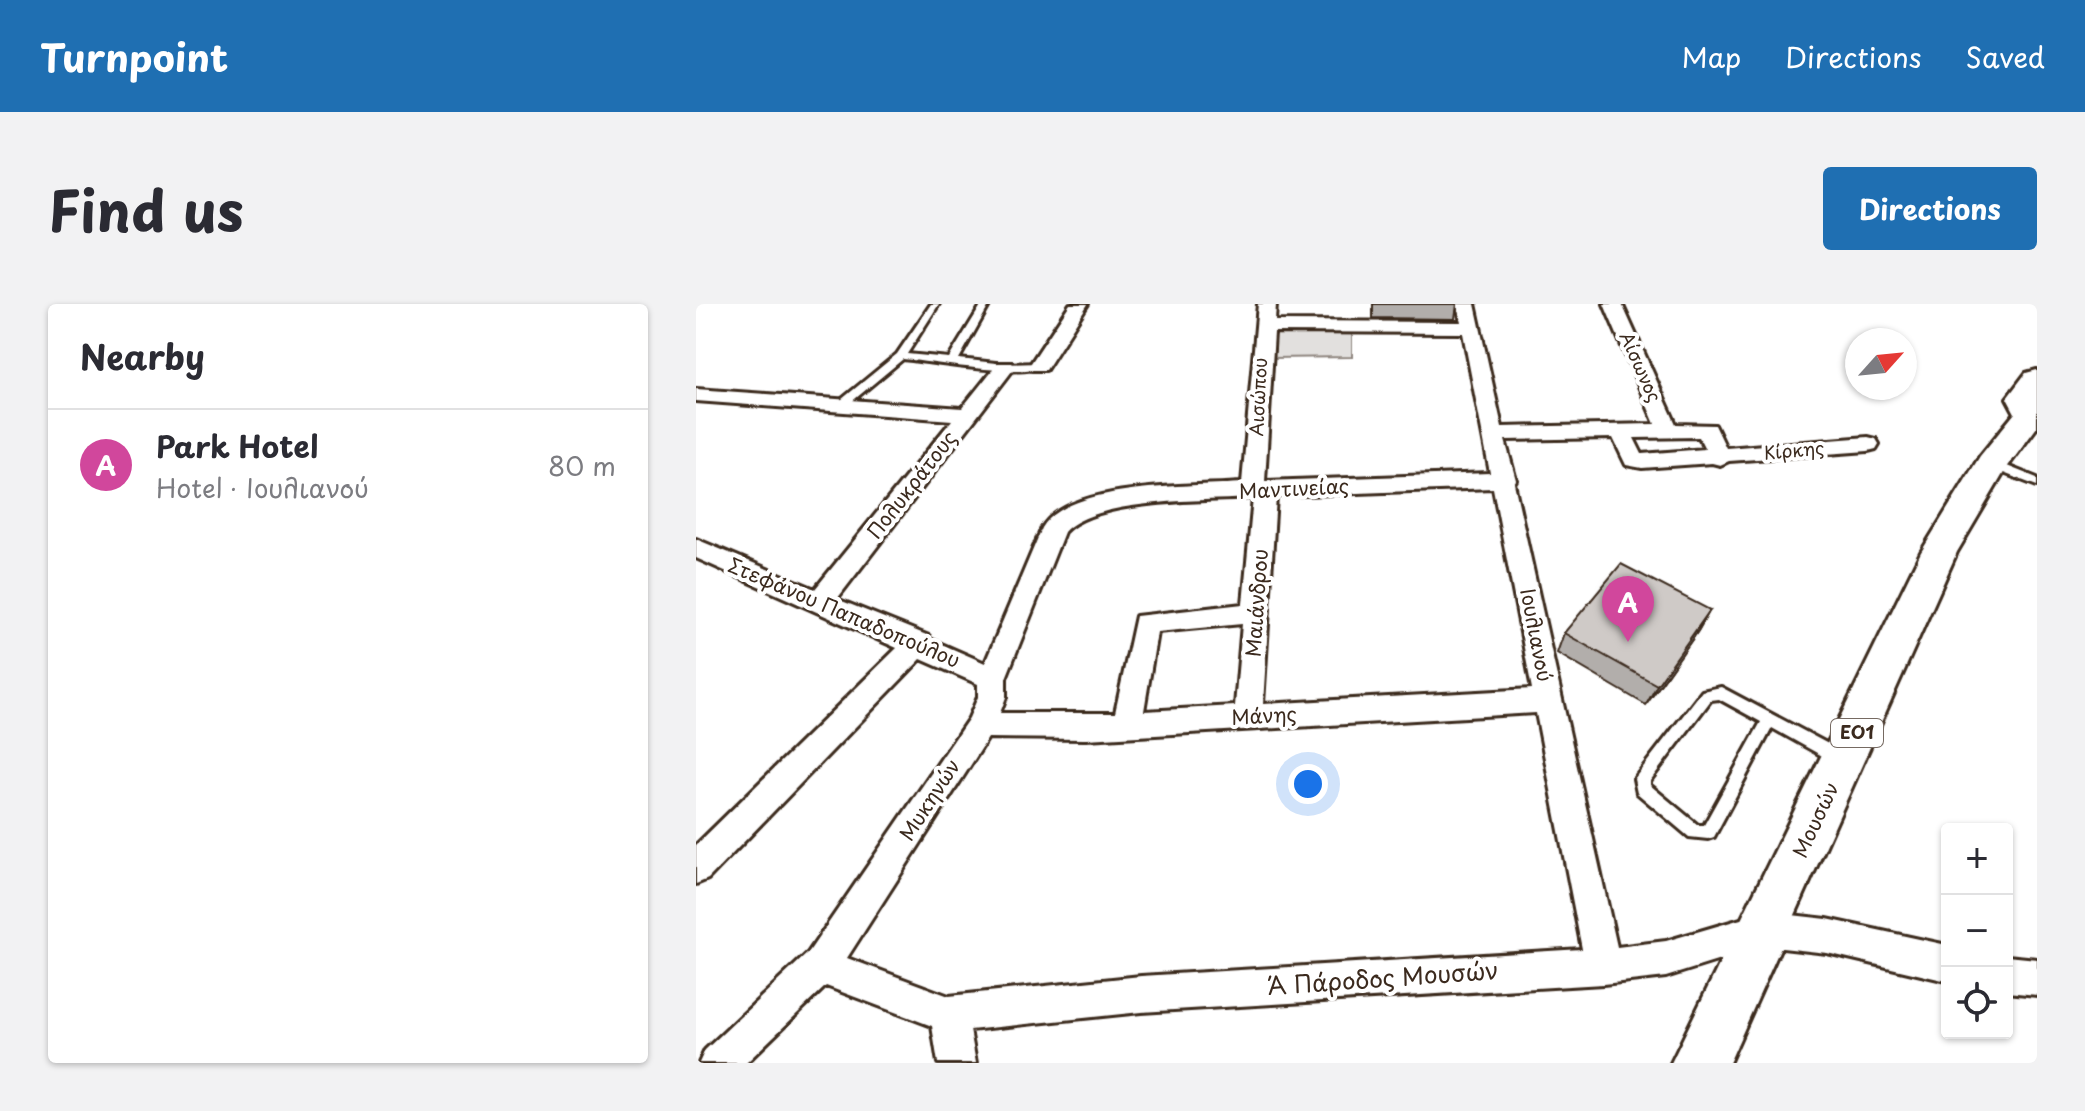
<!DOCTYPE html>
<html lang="en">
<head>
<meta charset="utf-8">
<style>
	body { margin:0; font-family:"Playpen Sans",sans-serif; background:#f2f2f3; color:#2b2b33 }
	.controls { position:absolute; right:24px; bottom:24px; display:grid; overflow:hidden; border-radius:8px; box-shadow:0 2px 6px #0004 }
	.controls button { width:72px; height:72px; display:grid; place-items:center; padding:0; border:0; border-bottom:2px solid #e1e1e2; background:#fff; color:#2b2b33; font:40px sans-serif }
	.compass { position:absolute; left:1149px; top:24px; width:72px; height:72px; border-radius:50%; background:#fff; box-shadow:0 2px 6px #0004; rotate:63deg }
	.you { position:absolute; left:612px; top:480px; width:28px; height:28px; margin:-20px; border:6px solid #fff; border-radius:50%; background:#1a73e8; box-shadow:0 0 0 12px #1a73e833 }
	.badge { display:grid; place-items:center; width:52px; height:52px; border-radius:50%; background:#1f6fb2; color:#fff; font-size:26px; font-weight:700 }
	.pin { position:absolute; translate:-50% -66px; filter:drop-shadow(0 2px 4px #0008) }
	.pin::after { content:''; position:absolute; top:42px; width:28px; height:24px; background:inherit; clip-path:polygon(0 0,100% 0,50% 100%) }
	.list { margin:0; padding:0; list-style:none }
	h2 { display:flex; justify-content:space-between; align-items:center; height:104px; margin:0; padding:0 32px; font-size:34px }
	h2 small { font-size:26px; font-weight:400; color:#7c7c81 }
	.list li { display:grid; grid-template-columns:52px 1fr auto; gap:24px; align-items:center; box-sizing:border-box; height:112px; padding:0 32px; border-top:2px solid #e1e1e2 }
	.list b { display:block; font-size:30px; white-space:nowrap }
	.list p { margin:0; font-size:26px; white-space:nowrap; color:#7c7c81 }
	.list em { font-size:26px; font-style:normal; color:#7c7c81 }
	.icon { flex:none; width:44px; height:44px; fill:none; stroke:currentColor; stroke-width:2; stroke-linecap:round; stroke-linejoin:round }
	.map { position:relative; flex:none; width:1341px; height:759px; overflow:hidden; border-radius:8px }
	header { display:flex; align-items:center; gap:48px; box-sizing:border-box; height:112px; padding:0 40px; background:#1f6fb2; color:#fff }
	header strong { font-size:38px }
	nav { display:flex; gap:44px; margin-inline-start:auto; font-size:28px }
	.intro { display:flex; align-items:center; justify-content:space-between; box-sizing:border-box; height:192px; padding:0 48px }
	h1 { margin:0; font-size:56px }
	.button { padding:20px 36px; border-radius:8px; background:#1f6fb2; color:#fff; font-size:28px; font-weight:700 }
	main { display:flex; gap:48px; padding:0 48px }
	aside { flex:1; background:#fff; border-radius:8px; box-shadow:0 2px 6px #0004 }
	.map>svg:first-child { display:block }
	.green { fill:#e2e0de; stroke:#8e857e; stroke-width:2 }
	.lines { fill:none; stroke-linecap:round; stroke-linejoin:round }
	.lane-casing { stroke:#3b2a1e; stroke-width:6 }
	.street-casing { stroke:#3b2a1e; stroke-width:6 }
	.primary-casing { stroke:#3b2a1e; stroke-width:6 }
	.lane { fill:#fff; fill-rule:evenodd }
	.street { fill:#fff; fill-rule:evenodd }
	.primary { fill:#fff; fill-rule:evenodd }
	.wall { fill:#b2aeab; stroke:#3b2a1e; stroke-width:2 }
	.shaded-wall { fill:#918d8b; stroke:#3b2a1e; stroke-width:2 }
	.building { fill:#cfcac7; stroke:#3b2a1e; stroke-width:2 }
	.labels { text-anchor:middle; stroke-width:8; stroke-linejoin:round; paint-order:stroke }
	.far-street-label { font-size:18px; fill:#3b2a1e; stroke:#fff }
	.shield { fill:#fff; stroke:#766a62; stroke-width:2 }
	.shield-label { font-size:18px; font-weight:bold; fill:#3b2a1e }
	.street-label { font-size:20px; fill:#3b2a1e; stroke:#fff }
	.near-street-label { font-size:24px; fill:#3b2a1e; stroke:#fff }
</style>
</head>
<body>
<header>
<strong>Turnpoint</strong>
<nav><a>Map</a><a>Directions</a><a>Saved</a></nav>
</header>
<div class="intro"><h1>Find us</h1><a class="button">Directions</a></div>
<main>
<aside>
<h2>Nearby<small></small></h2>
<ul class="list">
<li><span class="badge" style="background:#d1479c">A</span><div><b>Park Hotel</b><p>Hotel · Ιουλιανού</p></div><em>80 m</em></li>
</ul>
</aside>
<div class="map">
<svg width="1341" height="759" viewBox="0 0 1341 759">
	<rect width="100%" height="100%" fill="#fff"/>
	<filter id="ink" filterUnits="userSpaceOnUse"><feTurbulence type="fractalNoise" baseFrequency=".0125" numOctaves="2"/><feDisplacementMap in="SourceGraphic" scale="16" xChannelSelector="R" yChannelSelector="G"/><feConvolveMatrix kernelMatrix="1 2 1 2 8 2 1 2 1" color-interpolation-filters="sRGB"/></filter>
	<g filter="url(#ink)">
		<!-- green -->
		<path class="green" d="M576,27H656V53L574,54Z"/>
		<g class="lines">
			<defs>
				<path id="lane" d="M235,0H243L211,50L253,54L286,0H294L263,55L309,60L343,59L348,62C326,74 236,58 207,55L148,104H140V100L201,50Z
					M1296,156L1341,174V182L1292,163L1290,160Z
					M1025,383L1149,449L1151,454L1149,459L1144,461L1139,459L1076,424L1018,533L1012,535L993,533L941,489L938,475L1006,387ZM1023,395L1065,418L1008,521H1002L954,481V477L1015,396Z"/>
				<path id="street" d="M374,0H392L350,66H336L333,62Z
					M562,0H580L579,17L765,18L761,0H779L806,123L959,120L908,0H926L980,120L1019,121L1030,144L1172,133L1180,135L1183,140L1180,145L1172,147L1033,157L1024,161L1016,159L946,164L930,161L917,134L809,136L820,176L818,179L921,643L970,637L1069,608L1131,615L1251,641V677L1131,649L1069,642L970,673L907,680L445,708L274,726L280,759H242L236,722L130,682L50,759H3L9,746L112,649L273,414L282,393V380L225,355L12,575L0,580V541L201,344L0,254V235L119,285L256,116L0,97V85L266,104L302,59H316L319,63L316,67L141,295L233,332L234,335L289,359L346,224C373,178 496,183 546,179ZM578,28L767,29L794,169L569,177ZM1003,133L1009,145L946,150L938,134ZM797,184L836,385L567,400L580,192ZM557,194L547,300L440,312L419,409H304L310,393V374L368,228C399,194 510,197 557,194ZM546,320L539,402L448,407L461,328ZM840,409L886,645L445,672L253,692L151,654L292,434L390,435Z
					M1311,652L1341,655V691L1311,688Z"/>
				<path id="primary" d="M1341,66V123L1310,165L1261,248L1033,759H975L1225,248L1284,152L1319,109L1311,94L1330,69Z"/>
			</defs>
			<!-- lane casing -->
			<use href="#lane" class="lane-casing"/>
			<!-- street casing -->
			<use href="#street" class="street-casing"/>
			<!-- primary casing -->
			<use href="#primary" class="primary-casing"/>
			<!-- lane -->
			<use href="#lane" class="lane"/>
			<!-- street -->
			<use href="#street" class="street"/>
			<!-- primary -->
			<use href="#primary" class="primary"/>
		</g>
		<!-- wall -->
		<path class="wall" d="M677,0H761L759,15L677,14Z
			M1014,306L1002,327L950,401L861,349L868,329Z"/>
		<!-- shaded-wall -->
		<path class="shaded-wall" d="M1014,306L1002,327L950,401L961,381Z"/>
		<!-- building -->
		<path class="building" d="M925,260L1014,306L961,381L868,329Z"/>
	</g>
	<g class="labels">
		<!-- far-street labels -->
		<g class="far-street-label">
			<text transform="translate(944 63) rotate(66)" y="6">Αίσωνος</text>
			<text transform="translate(563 93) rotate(-87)" y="6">Αισώπου</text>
			<text transform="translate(1098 147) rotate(-5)" y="6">Κίρκης</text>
		</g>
		<!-- shield labels -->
		<rect class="shield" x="1135" y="415" width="52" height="28" rx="6"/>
		<g class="shield-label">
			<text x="1161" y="435">ΕΟ1</text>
		</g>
		<!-- street labels -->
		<g class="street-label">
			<text transform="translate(216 181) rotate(-52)" y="7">Πολυκράτους</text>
			<text transform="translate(598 185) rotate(-3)" y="7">Μαντινείας</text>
			<text transform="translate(561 299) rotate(-86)" y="7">Μαιάνδρου</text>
			<text transform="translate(148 309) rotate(23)" y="7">Στεφάνου Παπαδοπούλου</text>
			<text transform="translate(840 331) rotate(79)" y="7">Ιουλιανού</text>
			<text transform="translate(568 412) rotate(-3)" y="7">Μάνης</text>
			<text transform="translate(234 496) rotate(-57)" y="7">Μυκηνών</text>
			<text transform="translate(1120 516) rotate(-65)" y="7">Μουσών</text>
		</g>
		<!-- near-street labels -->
		<g class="near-street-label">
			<text transform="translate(687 675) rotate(-4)" y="8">Α΄ Πάροδος Μουσών</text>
		</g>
	</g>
</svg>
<div class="controls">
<button>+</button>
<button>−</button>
<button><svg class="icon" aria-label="locate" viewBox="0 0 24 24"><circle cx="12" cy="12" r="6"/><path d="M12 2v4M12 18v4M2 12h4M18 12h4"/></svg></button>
</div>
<svg class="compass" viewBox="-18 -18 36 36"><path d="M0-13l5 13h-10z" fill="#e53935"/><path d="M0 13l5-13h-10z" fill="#7c7c81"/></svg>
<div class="you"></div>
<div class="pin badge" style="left:932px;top:338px;background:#d1479c">A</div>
</div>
</main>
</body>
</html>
